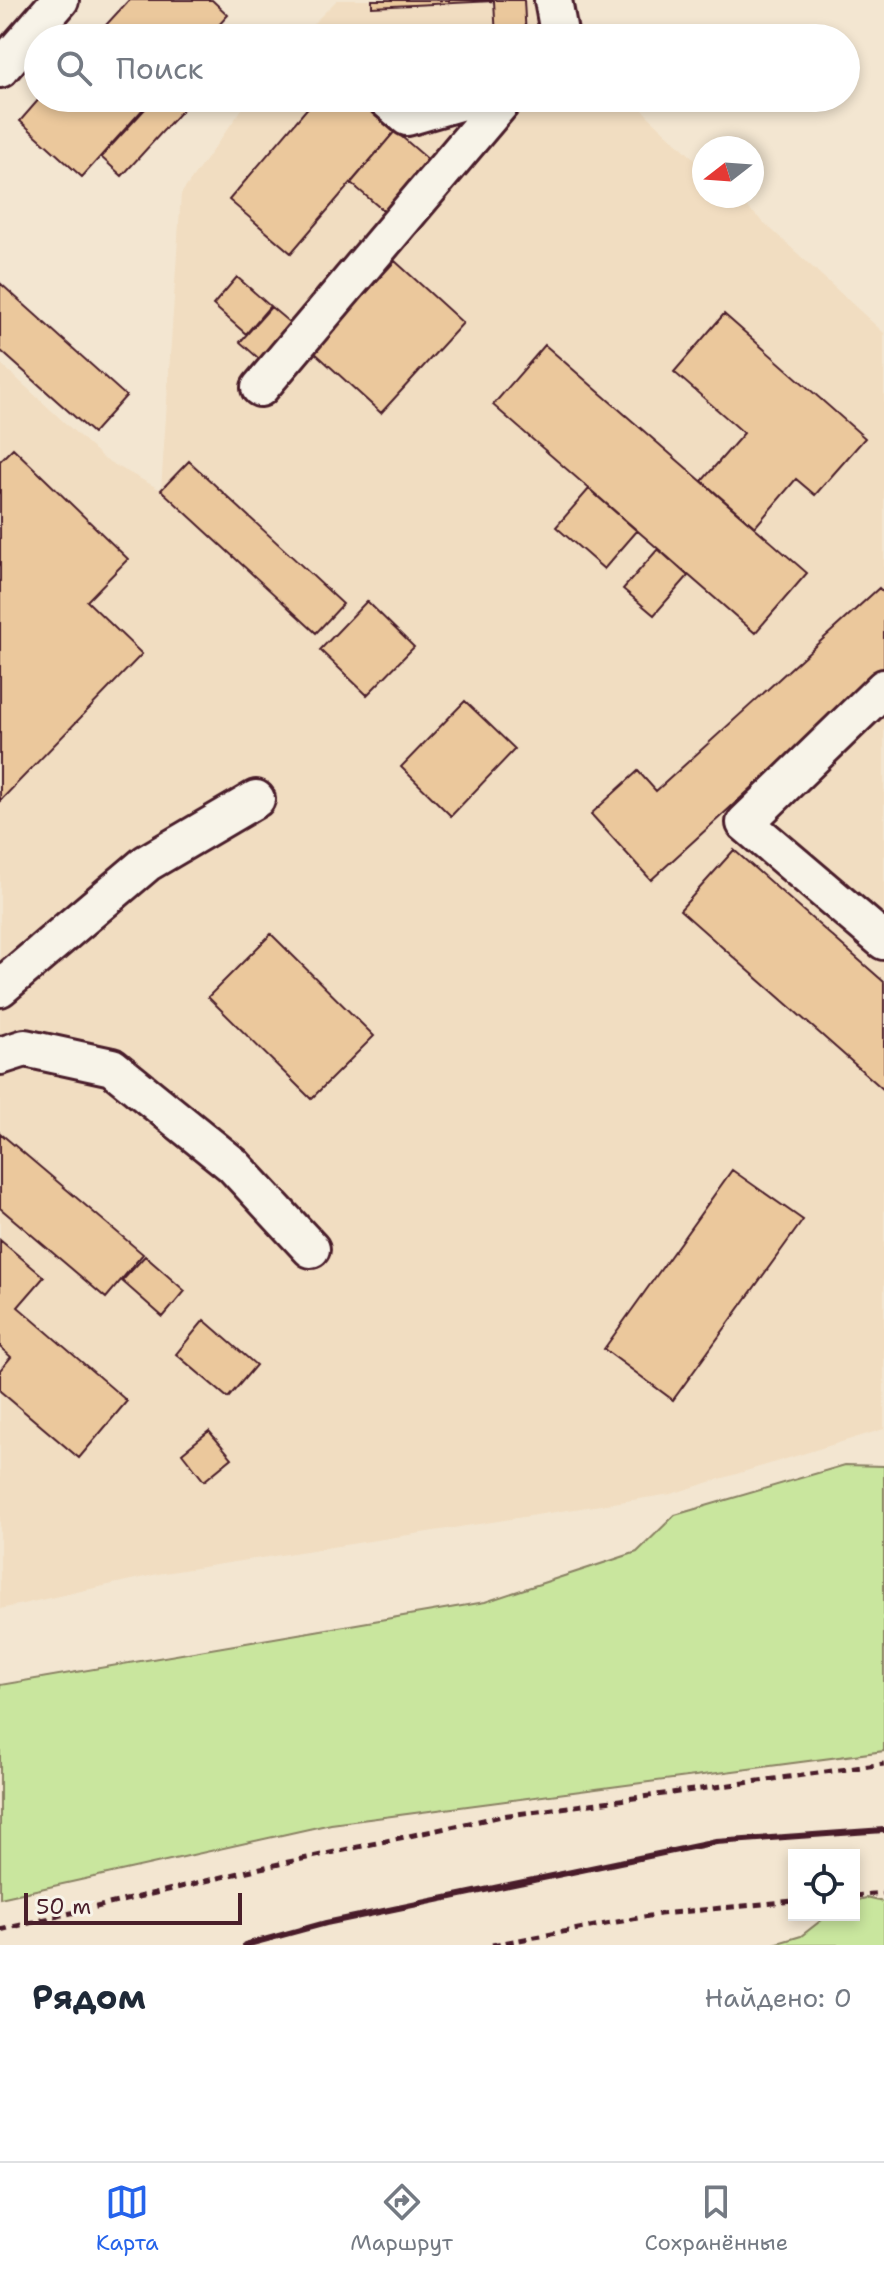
<!DOCTYPE html>
<html lang="ru">
<head>
<meta charset="utf-8">
<style>
	body { margin:0; font-family:"Shantell Sans",sans-serif; background:#f2f2f3; color:#1f2937 }
	.controls { position:absolute; right:24px; bottom:24px; display:grid; overflow:hidden; border-radius:0px; box-shadow:0 4px 12px #0003 }
	.controls button { width:72px; height:72px; display:grid; place-items:center; padding:0; border:0; border-bottom:2px solid #e0e1e3; background:#fff; color:#1f2937; font:40px sans-serif }
	.compass { position:absolute; left:692px; top:136px; width:72px; height:72px; border-radius:50%; background:#fff; box-shadow:0 4px 12px #0003; rotate:253deg }
	.scale { position:absolute; left:24px; bottom:20px; width:218px; box-sizing:border-box; padding-left:8px; border:4px solid #4a1f2b; border-top:0; font-size:22px; line-height:28px; white-space:nowrap; color:#4a1f2b; -webkit-text-stroke:6px #f7f3e8; paint-order:stroke }
	.list { margin:0; padding:0; list-style:none }
	h2 { display:flex; justify-content:space-between; align-items:center; height:104px; margin:0; padding:0 32px; font-size:34px }
	h2 small { font-size:26px; font-weight:400; color:#747a83 }
	.icon { flex:none; width:44px; height:44px; fill:none; stroke:currentColor; stroke-width:2; stroke-linecap:round; stroke-linejoin:round }
	.map { position:relative; flex:none; width:884px; height:1945px; overflow:hidden }
	.search { position:absolute; background:#fff; box-shadow:0 4px 12px #0003; left:24px; right:24px; top:24px; height:88px; display:flex; align-items:center; gap:20px; box-sizing:border-box; padding:0 28px; border-radius:44px; color:#747a83; font-size:30px }
	.sheet { height:216px; background:#fff }
	nav { display:flex; justify-content:space-around; align-items:center; box-sizing:border-box; height:112px; border-top:2px solid #e0e1e3; background:#fff; font-size:22px; color:#747a83 }
	nav a { display:grid; justify-items:center; gap:4px }
	nav .on { color:#2563eb }
	.map>svg:first-child { display:block }
	.built { fill:#f1ddc1 }
	.green { fill:#c9e69e; stroke:#8a8264; stroke-width:2 }
	.building { fill:#ebc89c; stroke:#4a1f2b; stroke-width:2 }
	.lines { fill:none; stroke-linecap:round; stroke-linejoin:round }
	.minor-casing { stroke:#4a1f2b; stroke-width:42 }
	.path { stroke:#4a1f2b; stroke-width:5; stroke-dasharray:8 6; stroke-linecap:butt }
	.minor { stroke:#f7f3e8; stroke-width:36 }
	.rail { stroke:#4a1f2b; stroke-width:6 }
</style>
</head>
<body>
<div class="map">
<svg width="884" height="1945" viewBox="0 0 884 1945">
	<rect width="100%" height="100%" fill="#f3e6d1"/>
	<filter id="ink" filterUnits="userSpaceOnUse"><feTurbulence type="fractalNoise" baseFrequency=".0125" numOctaves="2"/><feDisplacementMap in="SourceGraphic" scale="16" xChannelSelector="R" yChannelSelector="G"/><feConvolveMatrix kernelMatrix="1 2 1 2 8 2 1 2 1" color-interpolation-filters="sRGB"/></filter>
	<g filter="url(#ink)">
		<!-- built -->
		<path class="built" d="M337,0H555L585,38H299Z
			M250,98H633L648,116L704,168V196H735L884,333V1429L671,1494L158,1574L0,1609V363L104,459L161,490L181,194Z"/>
		<!-- green -->
		<path class="green" d="M845,1465L884,1466V1751L331,1824L0,1898V1685L485,1602L637,1552L675,1515Z
			M866,1898L884,1902V1945H771L801,1936L828,1915H854V1901Z"/>
		<!-- building -->
		<path class="building" d="M129,0H212L228,15L207,38H94Z
			M372,0H524L526,38H496L494,1L372,7Z
			M40,98H153L82,177L20,121Z
			M155,98H193L122,176L101,157Z
			M316,98H357L395,131L291,253L229,200Z
			M395,131L430,161L386,213L351,183Z
			M395,261L463,323L381,413L313,351Z
			M237,277L270,306L246,334L213,305Z
			M0,283L126,396L93,433L0,350Z
			M271,307L296,328L265,364L240,342Z
			M724,314L865,438L815,495L796,479L755,527L702,481L744,433L674,372Z
			M545,345L807,573L755,633L493,405Z
			M13,448L128,559L87,601L142,654L0,801V461Z
			M189,461L343,604L316,633L161,490Z
			M589,489L637,531L604,569L556,527Z
			M658,549L688,576L654,615L623,589Z
			M879,588L884,593V667L651,880L591,814L638,771L656,791Z
			M367,601L414,647L367,695L320,650Z
			M465,701L515,749L451,816L401,767Z
			M734,850L884,982V1090L680,910Z
			M271,934L374,1036L311,1099L208,997Z
			M0,1133L143,1254L106,1298L0,1208Z
			M732,1170L803,1220L673,1400L604,1349Z
			M0,1240L44,1277L18,1307L127,1401L79,1458L0,1391V1370L11,1357L0,1347Z
			M145,1256L185,1291L163,1317L122,1281Z
			M204,1320L256,1365L228,1398L176,1354Z
			M209,1431L232,1458L204,1481L182,1453Z"/>
		<g class="lines">
			<defs>
				<path id="minor" d="M553,0L560,38
					M0,69L60,0
					M385,98L407,117L473,98
					M260,388L505,98
					M884,688L745,823L884,941
					M0,988L147,863L256,799
					M0,1056L25,1048L112,1067L233,1165L311,1249"/>
			</defs>
			<!-- minor casing -->
			<use href="#minor" class="minor-casing"/>
			<!-- path -->
			<path class="path" d="M854,1896L884,1893
				M0,1930L256,1869L502,1816L884,1764
				M492,1945L660,1914L794,1901"/>
			<!-- minor -->
			<use href="#minor" class="minor"/>
			<!-- rail -->
			<path class="rail" d="M245,1945L326,1923L716,1842L884,1830"/>
		</g>
	</g>
</svg>
<div class="controls">
<button><svg class="icon" aria-label="locate" viewBox="0 0 24 24"><circle cx="12" cy="12" r="6"/><path d="M12 2v4M12 18v4M2 12h4M18 12h4"/></svg></button>
</div>
<svg class="compass" viewBox="-18 -18 36 36"><path d="M0-13l5 13h-10z" fill="#e53935"/><path d="M0 13l5-13h-10z" fill="#747a83"/></svg>
<div class="scale">50 m</div>
<div class="search"><svg class="icon" aria-label="search" viewBox="0 0 24 24"><circle cx="10" cy="10" r="6"/><path d="M15 15l6 6"/></svg>Поиск</div>
</div>
<section class="sheet">
<h2>Рядом<small>Найдено: 0</small></h2>
<ul class="list">
</ul>
</section>
<nav>
<a class="on"><svg class="icon" aria-label="map" viewBox="0 0 24 24"><path d="M3 6l6-2 6 2 6-2v14l-6 2-6-2-6 2zM9 4v14M15 6v14"/></svg>Карта</a>
<a><svg class="icon" aria-label="directions" viewBox="0 0 24 24"><path d="M12 3l9 9-9 9-9-9zM9 14v-3h6M13 9l2 2-2 2"/></svg>Маршрут</a>
<a><svg class="icon" aria-label="saved" viewBox="0 0 24 24"><path d="M7 4h10v16l-5-4-5 4z"/></svg>Сохранённые</a>
</nav>
</body>
</html>
